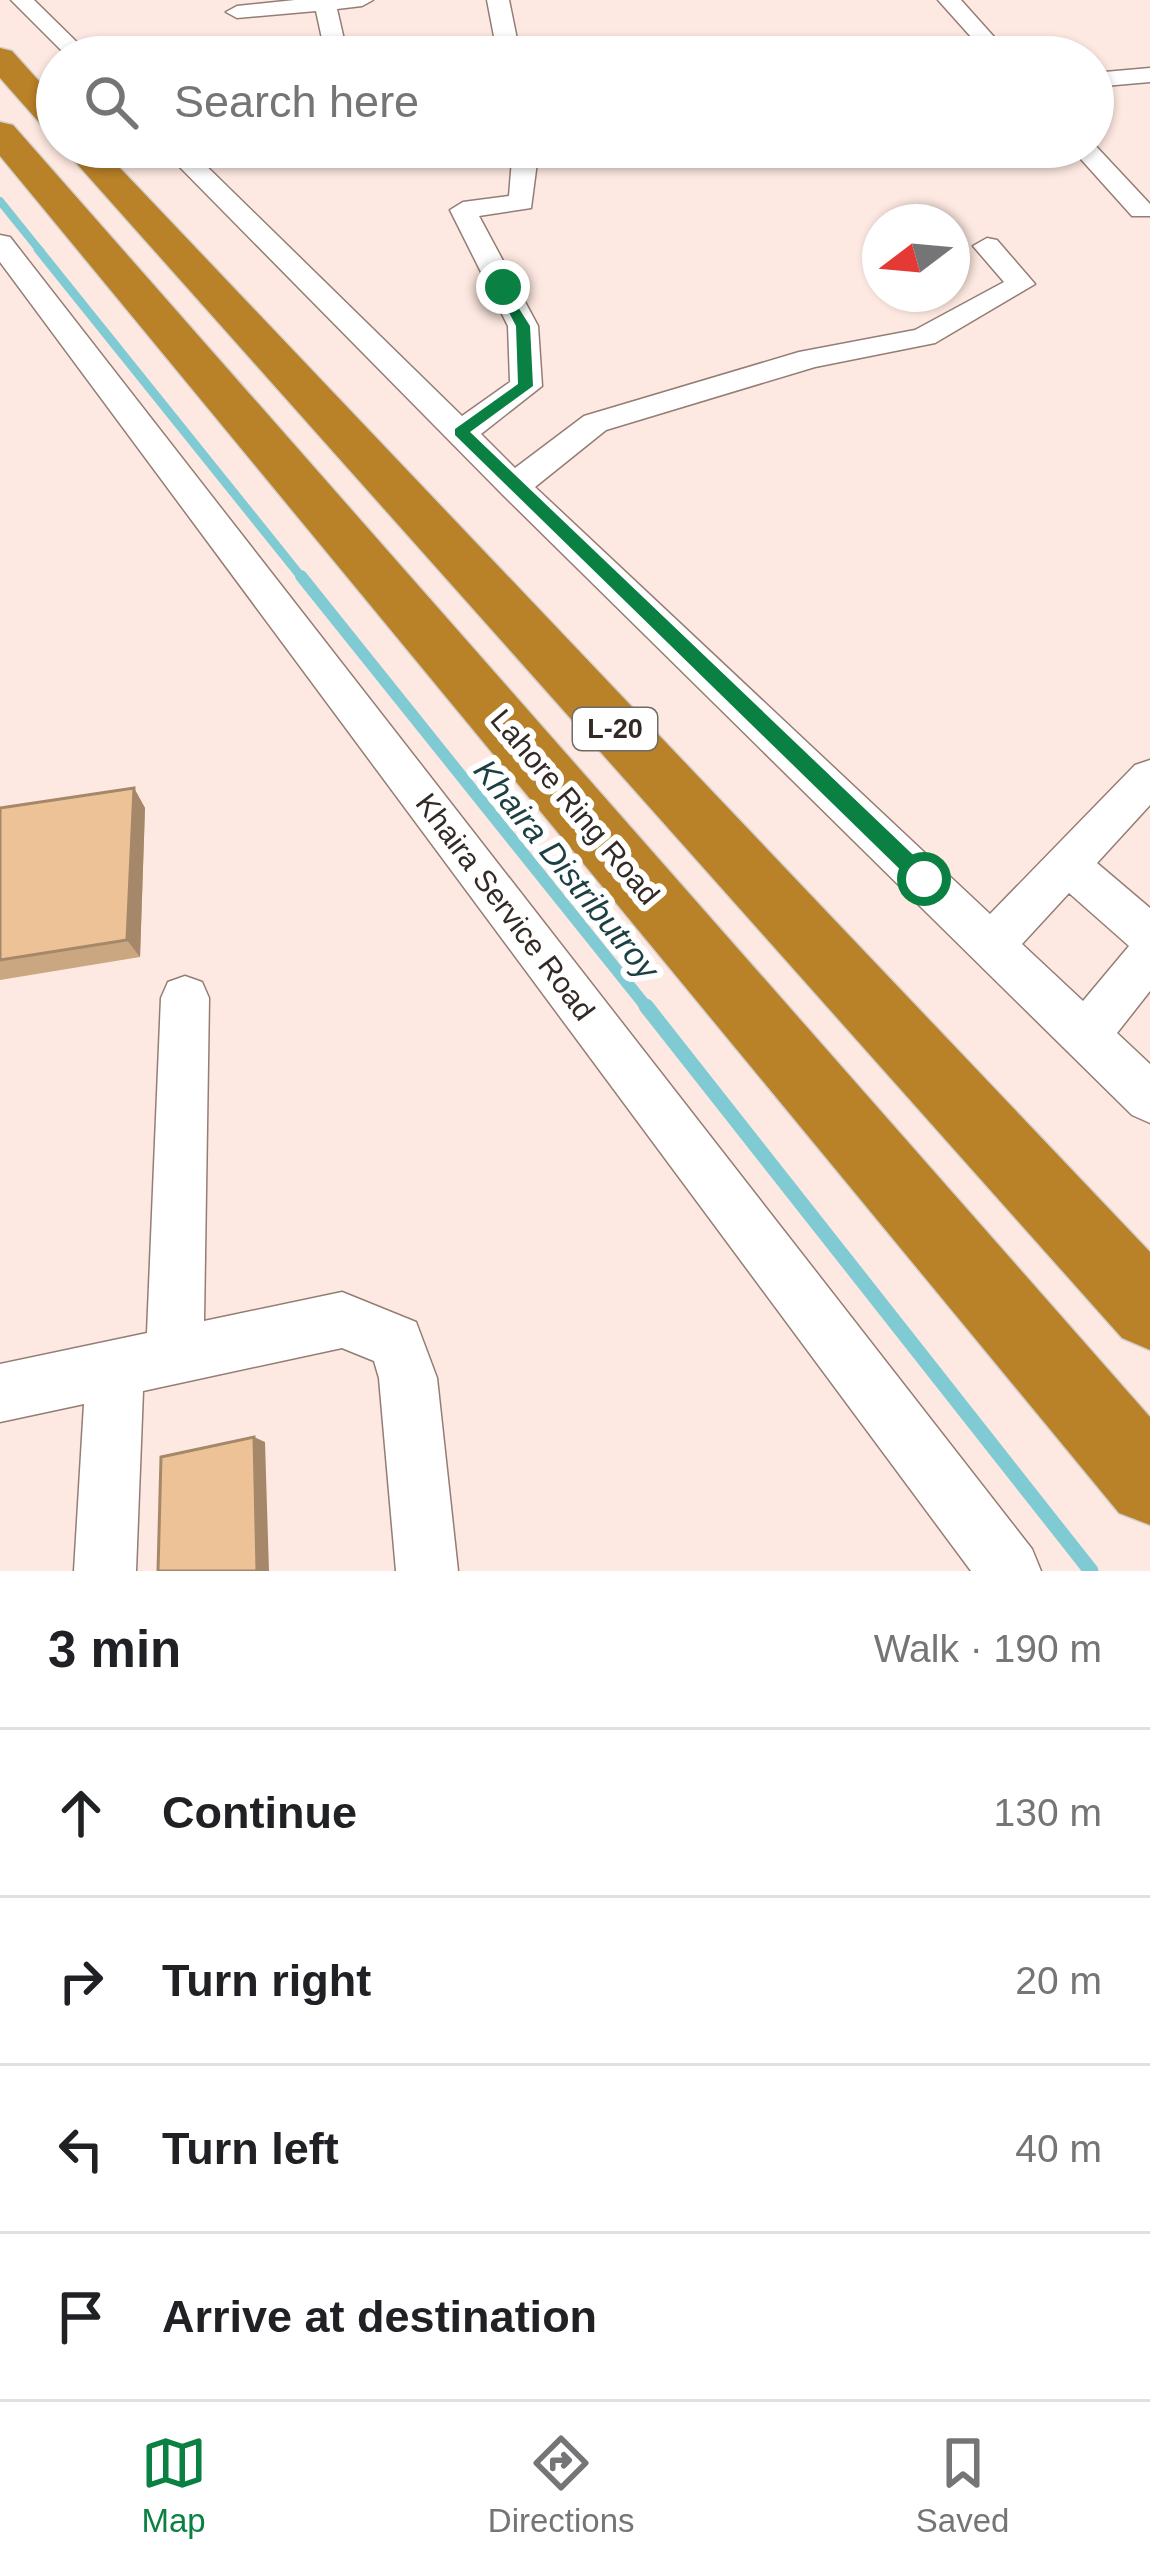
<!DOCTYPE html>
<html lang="en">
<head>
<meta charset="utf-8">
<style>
	body { margin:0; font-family:Arial,sans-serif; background:#f2f2f2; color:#202124 }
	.compass { position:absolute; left:862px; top:204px; width:108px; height:108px; border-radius:50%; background:#fff; box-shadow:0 3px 9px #0004; rotate:254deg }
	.stop { position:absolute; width:36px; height:36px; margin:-27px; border:9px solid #0b8043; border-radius:50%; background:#fff }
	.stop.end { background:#0b8043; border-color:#fff; box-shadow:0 3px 12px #0008 }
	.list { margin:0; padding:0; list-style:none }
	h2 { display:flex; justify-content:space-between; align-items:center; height:156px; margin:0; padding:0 48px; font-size:51px }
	h2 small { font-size:39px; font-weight:400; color:#757577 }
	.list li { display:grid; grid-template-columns:78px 1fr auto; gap:36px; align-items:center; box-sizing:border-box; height:168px; padding:0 48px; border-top:3px solid #e0e0e0 }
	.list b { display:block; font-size:45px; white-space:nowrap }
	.list em { font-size:39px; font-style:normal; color:#757577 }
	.icon { flex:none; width:66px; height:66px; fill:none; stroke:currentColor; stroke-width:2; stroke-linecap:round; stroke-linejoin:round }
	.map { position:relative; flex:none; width:1150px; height:1571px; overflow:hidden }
	.search { position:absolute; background:#fff; box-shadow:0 3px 9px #0004; left:36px; right:36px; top:36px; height:132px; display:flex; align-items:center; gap:30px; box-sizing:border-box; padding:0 42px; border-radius:66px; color:#757577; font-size:45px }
	.sheet { height:828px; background:#fff }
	nav { display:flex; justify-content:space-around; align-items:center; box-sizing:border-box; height:168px; border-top:3px solid #e0e0e0; background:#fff; font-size:33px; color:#757577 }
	nav a { display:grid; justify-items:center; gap:6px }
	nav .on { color:#0b8043 }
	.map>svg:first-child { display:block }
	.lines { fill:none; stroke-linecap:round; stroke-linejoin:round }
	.stream-far3 { stroke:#80cad4; stroke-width:8 }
	.stream-far2 { stroke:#80cad4; stroke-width:9 }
	.stream-far1 { stroke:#80cad4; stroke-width:12 }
	.stream { stroke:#80cad4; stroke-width:15 }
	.minor-casing { stroke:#947d74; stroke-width:3 }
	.highway-casing { stroke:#d2d0cf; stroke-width:3 }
	.minor { fill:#fff; fill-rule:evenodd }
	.highway { fill:#b98128; fill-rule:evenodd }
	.wall { fill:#cba781 }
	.shaded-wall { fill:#a58869 }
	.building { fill:#ecc296; stroke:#a58869; stroke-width:3 }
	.route { fill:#0b8043 }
	.labels { text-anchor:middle; stroke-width:12; stroke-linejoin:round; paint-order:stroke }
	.shield { fill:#fff; stroke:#706a67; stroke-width:3 }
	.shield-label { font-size:27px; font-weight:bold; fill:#332a26 }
	.street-label { font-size:30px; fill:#332a26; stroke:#fff }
	.water-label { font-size:33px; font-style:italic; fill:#1b3f43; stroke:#fff }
</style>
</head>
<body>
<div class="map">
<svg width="1150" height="1571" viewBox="0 0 1150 1571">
	<rect width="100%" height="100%" fill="#fde9e1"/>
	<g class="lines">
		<!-- stream-far3 -->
		<path class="stream-far3" d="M0,201L41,252"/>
		<!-- stream-far2 -->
		<path class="stream-far2" d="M38,249L303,579"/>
		<!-- stream-far1 -->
		<path class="stream-far1" d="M301,576L648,1009"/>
		<!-- stream -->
		<path class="stream" d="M646,1006L1091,1571"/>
		<defs>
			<path id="minor" d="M11,0H34L92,57H68Z
				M295,0H373L362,6L337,9L348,57H326L316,11L237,18L226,12L237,6Z
				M487,0H509L518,44L554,43L577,57H498Z
				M938,0H961L1012,57H989Z
				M1150,68V82L1093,87V73Z
				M1093,143L1150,204V216H1132L1070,147H1093Z
				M160,147H187L462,416L510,382L508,326L450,210L463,202L509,196L513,147H539L531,208L479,216L538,326L542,386L481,434L515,468L584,416L799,352L915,330L1004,282L973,246L987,238L997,240L1035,284L935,343L815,367L606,430L535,487L990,914L1135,765L1150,760V805L1097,863L1150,908V991L1117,1033L1150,1064V1123L1132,1115L502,494ZM1069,893L1129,946L1083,1001L1022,944Z
				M0,235L10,237L1032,1549L1041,1571H971L0,262Z
				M185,976L202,982L209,998L204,1321L342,1292L416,1322L437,1378L458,1571H396L379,1378L374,1361L342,1348L143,1391L136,1571H74L84,1404L0,1422V1364L147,1333L161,998L168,982Z"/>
			<path id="highway" d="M0,48L12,51L57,101V132L45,129L0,78Z
				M0,122L13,125L1150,1417V1525L1119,1513L0,156Z
				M62,147H100L1150,1252V1350L1122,1338Z"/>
		</defs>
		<!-- minor casing -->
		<use href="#minor" class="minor-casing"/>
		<!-- highway casing -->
		<use href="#highway" class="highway-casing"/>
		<!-- minor -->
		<use href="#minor" class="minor"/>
		<!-- highway -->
		<use href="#highway" class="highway"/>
	</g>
	<!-- wall -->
	<path class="wall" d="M134,788L145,808L140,957L0,980V808Z"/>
	<!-- shaded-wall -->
	<path class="shaded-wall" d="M134,788L145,808L140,957L127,940Z
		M254,1437L265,1442L269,1571H257Z"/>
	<!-- building -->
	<path class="building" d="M134,788L127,940L0,960V808Z
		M254,1437L257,1571H158L161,1457Z"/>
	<!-- route -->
	<path class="route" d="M503,283L530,326L533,386L470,432L931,872V885H916L455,435V429L518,384L516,326L496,287Z"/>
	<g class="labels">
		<!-- shield labels -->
		<rect class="shield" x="573" y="708" width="84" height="42" rx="9"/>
		<g class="shield-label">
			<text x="615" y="738">L-20</text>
		</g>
		<!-- street labels -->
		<g class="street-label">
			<text transform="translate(575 807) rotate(50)" y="10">Lahore Ring Road</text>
			<text transform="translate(505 907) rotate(53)" y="10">Khaira Service Road</text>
		</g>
		<!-- water labels -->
		<g class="water-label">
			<text transform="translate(567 869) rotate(51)" y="12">Khaira Distributroy</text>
		</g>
	</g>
</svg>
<svg class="compass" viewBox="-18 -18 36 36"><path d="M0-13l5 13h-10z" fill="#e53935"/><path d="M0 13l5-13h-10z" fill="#757577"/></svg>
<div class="stop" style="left:924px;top:879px"></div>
<div class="stop end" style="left:503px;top:287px"></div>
<div class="search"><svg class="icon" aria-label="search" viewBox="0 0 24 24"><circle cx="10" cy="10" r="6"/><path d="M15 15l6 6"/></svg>Search here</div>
</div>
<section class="sheet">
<h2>3 min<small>Walk · 190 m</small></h2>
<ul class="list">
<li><svg class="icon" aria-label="ahead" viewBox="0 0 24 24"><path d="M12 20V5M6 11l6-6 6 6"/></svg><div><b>Continue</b></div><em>130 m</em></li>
<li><svg class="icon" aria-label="right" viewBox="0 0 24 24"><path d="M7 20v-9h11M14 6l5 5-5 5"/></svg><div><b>Turn right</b></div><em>20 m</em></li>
<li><svg class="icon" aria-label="left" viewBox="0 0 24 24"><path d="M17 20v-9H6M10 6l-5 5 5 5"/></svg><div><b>Turn left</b></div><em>40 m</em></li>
<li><svg class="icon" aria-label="arrive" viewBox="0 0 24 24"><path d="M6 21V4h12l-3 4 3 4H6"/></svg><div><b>Arrive at destination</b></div></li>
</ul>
</section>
<nav>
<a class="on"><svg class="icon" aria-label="map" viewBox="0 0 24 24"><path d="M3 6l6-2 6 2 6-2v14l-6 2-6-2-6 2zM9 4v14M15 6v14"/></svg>Map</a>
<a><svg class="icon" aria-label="directions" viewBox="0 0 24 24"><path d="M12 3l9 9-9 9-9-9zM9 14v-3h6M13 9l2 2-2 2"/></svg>Directions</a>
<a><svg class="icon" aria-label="saved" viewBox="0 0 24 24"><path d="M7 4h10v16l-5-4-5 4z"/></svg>Saved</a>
</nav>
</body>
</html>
